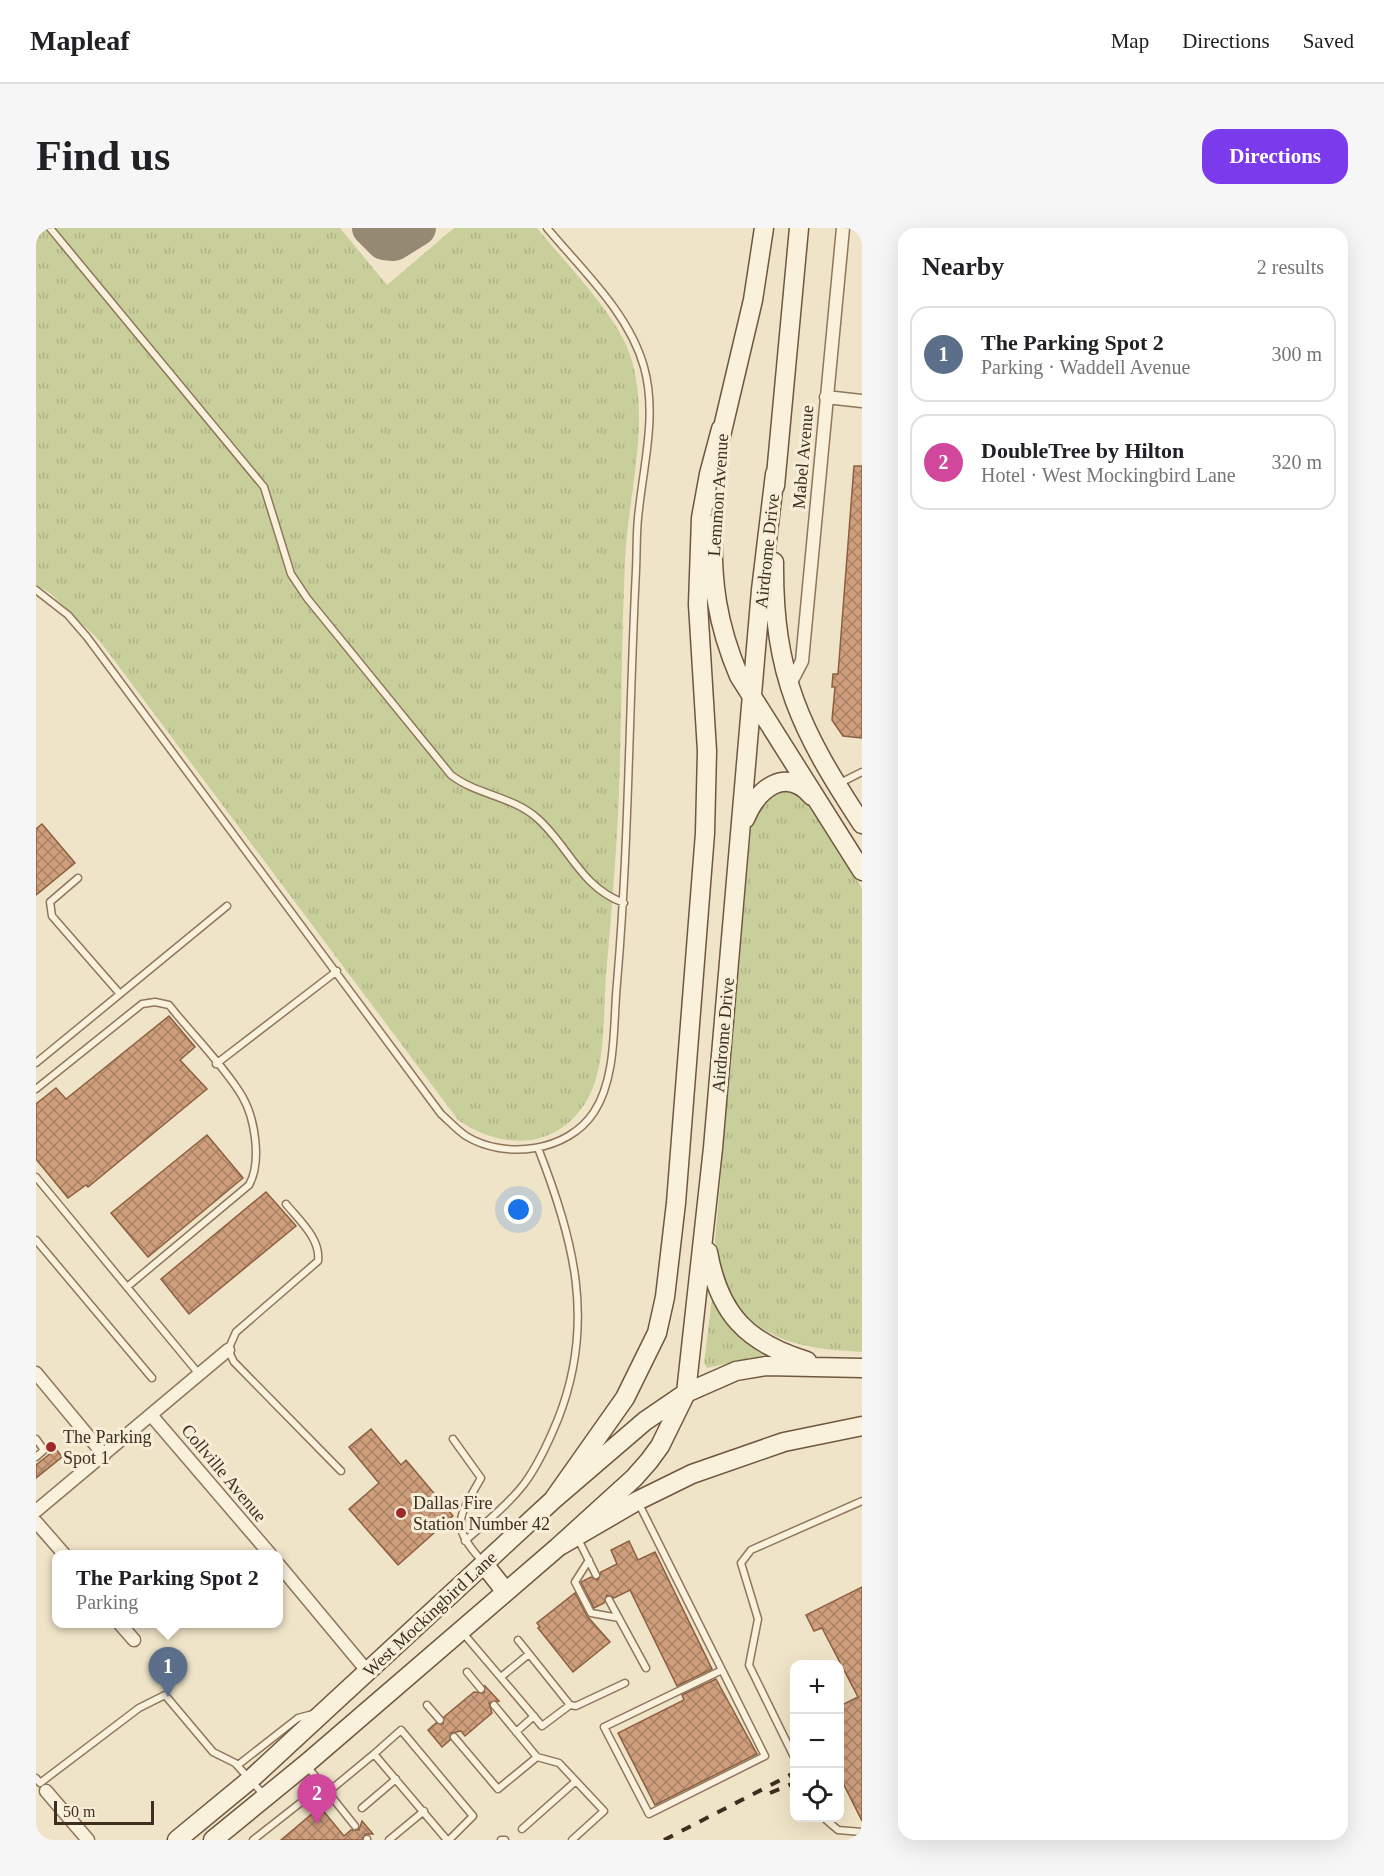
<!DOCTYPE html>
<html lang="en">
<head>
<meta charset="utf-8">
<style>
	body { margin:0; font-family:"Times New Roman",serif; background:#f6f6f6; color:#202124 }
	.controls { position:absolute; right:18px; bottom:18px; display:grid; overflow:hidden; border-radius:12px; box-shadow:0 6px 24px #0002 }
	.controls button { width:54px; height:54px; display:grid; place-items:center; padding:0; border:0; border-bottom:2px solid #e0e0e0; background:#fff; color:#202124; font:30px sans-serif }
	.scale { position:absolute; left:18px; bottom:15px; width:100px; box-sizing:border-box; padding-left:6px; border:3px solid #3d2e20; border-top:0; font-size:16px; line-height:21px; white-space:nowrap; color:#3d2e20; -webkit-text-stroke:4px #f7eed8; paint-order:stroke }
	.you { position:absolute; left:483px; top:982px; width:21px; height:21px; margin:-15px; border:4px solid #fff; border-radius:50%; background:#1a73e8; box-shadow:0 0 0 9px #1a73e833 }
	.badge { display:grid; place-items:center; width:39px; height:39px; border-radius:50%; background:#7c3aed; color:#fff; font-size:20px; font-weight:700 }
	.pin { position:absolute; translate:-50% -50px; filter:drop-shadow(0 2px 3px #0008) }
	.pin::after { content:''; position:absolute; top:32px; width:21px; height:18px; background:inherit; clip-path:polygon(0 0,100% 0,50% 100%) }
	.popup { position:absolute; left:16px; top:1322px; width:231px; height:78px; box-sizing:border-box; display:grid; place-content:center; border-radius:12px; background:#fff; filter:drop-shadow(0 2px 4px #0005); font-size:20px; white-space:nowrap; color:#757577 }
	.popup b { font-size:22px; color:#202124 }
	.popup::after { content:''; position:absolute; left:50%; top:100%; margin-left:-12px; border:12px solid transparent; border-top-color:#fff }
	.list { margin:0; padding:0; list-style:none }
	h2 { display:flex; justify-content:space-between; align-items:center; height:78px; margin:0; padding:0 24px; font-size:26px }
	h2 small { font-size:20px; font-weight:400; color:#757577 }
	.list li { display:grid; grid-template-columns:39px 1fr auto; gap:18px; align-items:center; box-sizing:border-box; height:96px; margin:0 12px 12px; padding:0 12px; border:2px solid #e0e0e0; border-radius:18px }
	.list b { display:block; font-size:22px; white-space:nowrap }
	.list p { margin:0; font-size:20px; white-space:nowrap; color:#757577 }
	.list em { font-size:20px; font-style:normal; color:#757577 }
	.icon { flex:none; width:33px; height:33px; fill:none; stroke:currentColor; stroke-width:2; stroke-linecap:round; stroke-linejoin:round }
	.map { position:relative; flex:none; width:826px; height:1612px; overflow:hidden; border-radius:18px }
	header { display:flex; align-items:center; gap:36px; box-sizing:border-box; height:84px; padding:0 30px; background:#fff; border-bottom:2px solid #e0e0e0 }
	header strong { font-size:28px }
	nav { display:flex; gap:33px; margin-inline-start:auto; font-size:21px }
	.intro { display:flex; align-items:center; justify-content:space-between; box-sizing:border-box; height:144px; padding:0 36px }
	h1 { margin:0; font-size:42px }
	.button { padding:15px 27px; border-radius:18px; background:#7c3aed; color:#fff; font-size:21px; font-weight:700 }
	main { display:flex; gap:36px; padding:0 36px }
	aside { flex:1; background:#fff; border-radius:18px; box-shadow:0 6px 24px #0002 }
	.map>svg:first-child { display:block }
	.grass { fill:url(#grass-tufts) }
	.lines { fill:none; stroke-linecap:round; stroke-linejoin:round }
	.taxiway { stroke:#968974; stroke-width:36 }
	.building { fill:url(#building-cross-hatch); stroke:#8d5f41; stroke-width:1.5 }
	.lane-casing { stroke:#8d765c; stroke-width:9 }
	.street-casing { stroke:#8d765c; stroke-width:15 }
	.secondary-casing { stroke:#6f573f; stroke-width:21 }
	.lane { stroke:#faf1dc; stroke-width:6 }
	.street { stroke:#faf1dc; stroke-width:12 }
	.secondary { stroke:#faf1dc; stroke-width:18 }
	.rail { stroke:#3d2e20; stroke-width:4; stroke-dasharray:10 10; stroke-linecap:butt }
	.poi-dot { fill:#9e2a2b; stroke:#f7eed8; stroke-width:2 }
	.labels { text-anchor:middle; stroke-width:6; stroke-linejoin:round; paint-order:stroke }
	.street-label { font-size:18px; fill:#3d2e20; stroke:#f7eed8 }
	.poi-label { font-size:18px; fill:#3d2e20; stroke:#f7eed8; text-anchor:start }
</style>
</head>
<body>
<header>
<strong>Mapleaf</strong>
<nav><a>Map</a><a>Directions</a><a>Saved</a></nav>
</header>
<div class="intro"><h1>Find us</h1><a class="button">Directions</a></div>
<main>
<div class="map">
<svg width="826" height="1612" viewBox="0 0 826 1612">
	<defs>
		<pattern id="grass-tufts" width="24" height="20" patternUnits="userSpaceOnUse" patternTransform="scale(1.5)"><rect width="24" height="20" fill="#c9cf9b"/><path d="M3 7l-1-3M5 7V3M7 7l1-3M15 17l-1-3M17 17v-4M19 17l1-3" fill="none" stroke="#aeb285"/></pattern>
		<pattern id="building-cross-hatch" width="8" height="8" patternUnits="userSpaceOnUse" patternTransform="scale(1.5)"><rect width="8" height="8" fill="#cf9f7d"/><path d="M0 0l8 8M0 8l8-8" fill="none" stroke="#a98266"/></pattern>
	</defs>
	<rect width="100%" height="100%" fill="#f0e4c8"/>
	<!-- grass -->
	<path class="grass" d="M0,0H304L351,57L418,0H501C529,35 585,90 596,133C614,198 592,267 589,333C585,418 586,503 582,588C579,641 575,694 570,747C567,786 571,844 548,877C517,923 464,921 422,892L63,412L14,365L0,357Z
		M743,562L758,565L772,577L826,660V1124C768,1121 714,1114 688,1054C682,1042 682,1026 679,1013L717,580Z
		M676,1070L729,1125V1127L671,1140L668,1135Z"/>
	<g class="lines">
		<!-- taxiway -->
		<path class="taxiway" d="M334,0L348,14L358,15L382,0"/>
	</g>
	<!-- building -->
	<path class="building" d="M818,238H826V510L807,508L796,492L799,459H796L797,446H802Z
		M6,596L39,635L0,667V601Z
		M133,788L159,819L144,832L171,861L52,959L50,957L32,970L0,931V876L20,860L30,871Z
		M171,907L207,950L112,1029L75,985Z
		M230,964L260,998L153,1086L125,1051Z
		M335,1201L365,1237L370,1232L417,1288L362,1337L313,1281L343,1255L313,1219Z
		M20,1221L26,1229L0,1250V1237Z
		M593,1313L602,1332L619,1324L676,1441L641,1458L594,1362L578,1370L571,1367L568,1375L558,1380L545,1354L555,1349L562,1352L565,1344L581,1336L575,1322Z
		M826,1359V1593L804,1549V1478L822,1469L786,1400L778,1403L770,1387Z
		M539,1365L551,1388L574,1414L537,1444L502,1400L504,1399L501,1395Z
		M680,1451L721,1526L619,1577L582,1505L648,1472L646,1467Z
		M449,1458L463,1473L453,1475L456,1485L429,1508L425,1503L415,1505L414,1512L406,1519L392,1502L400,1495L407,1496L408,1489L438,1464L448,1465Z
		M284,1579L308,1608L315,1602H323L326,1593L337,1606H329L326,1612H245Z"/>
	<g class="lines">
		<defs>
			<path id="lane" d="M14,0L228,259L255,346L271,370L415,547C441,567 476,568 501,590C533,618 544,659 588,675
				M0,362L32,387L51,409L405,886C413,893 421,902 430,908C469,932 532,924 558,884C581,849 577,795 581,755C593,616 593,480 600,342C601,322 600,301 603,281C608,235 621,185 608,139C593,85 546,42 511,0
				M804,555L826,544
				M42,650L14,674L16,688L84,766
				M0,835L191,678
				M180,836L301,743
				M0,861L106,776L119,774L133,777C155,805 189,839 206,868C219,890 226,934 213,957L91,1059
				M0,949L163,1146
				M250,976C263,992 285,1011 282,1033L200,1104L192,1122L198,1134L305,1243
				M0,1012L116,1150
				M0,1211L8,1222L0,1229
				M417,1211L445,1250C423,1289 413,1297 446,1333
				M602,1274L729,1528L613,1586L568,1499L686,1442
				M541,1309L560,1347
				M429,1313C449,1295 471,1278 488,1256C503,1236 513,1213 522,1191C560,1095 538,1012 502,920
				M553,1332L539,1354L555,1385L583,1390
				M573,1372L610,1440
				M427,1405L506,1498L534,1477
				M482,1412L534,1477L540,1478L589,1455
				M431,1444L445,1461
				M465,1449L493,1426
				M391,1477L404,1492
				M480,1504L498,1488
				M418,1509L462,1561L501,1529L458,1477
				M338,1526L365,1502L437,1588L413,1612
				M501,1529L523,1535L568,1583L536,1612
				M758,1529L713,1437L722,1391L705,1335L715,1322L826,1273
				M202,1537L262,1490L277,1486
				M271,1538L319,1598
				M0,1550L4,1555L103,1480L129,1467L177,1524L199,1535L228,1567
				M292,1564L338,1526L411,1612
				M326,1580L360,1551
				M788,1590L802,1602L826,1604
				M486,1601L540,1553
				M331,1611V1612
				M217,1612L287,1557
				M353,1612L388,1583
				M465,1612H469"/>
			<path id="street" d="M790,169L826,173
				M753,458L766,433L807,0
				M0,1145L68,1227
				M115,1187L234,1326
				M0,1283L192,1122
				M0,1294L28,1326
				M243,1337L332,1444
				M84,1396L98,1412
				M10,1563L52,1612"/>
			<path id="secondary" d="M684,212L717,72L728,0
				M739,258L763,0
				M677,297C675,353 681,396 703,448L826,643
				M738,334C737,448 765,503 826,596
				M709,591C721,562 749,537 776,568
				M672,1024C683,1086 711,1115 771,1133
				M517,1272L589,1170L621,1105L629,1069L640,975L669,605L671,523L662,376L665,290L673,246L685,201
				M522,1319L598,1250L613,1233L624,1218L650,1165L677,920L725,362L739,246
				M448,1336L470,1364
				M141,1612L215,1551L517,1272L609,1193L650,1165L700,1143L730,1138L826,1140
				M177,1612L270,1536L522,1319L601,1273L656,1246L748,1214L826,1198"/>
		</defs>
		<!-- lane casing -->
		<use href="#lane" class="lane-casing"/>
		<!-- street casing -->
		<use href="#street" class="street-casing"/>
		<!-- secondary casing -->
		<use href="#secondary" class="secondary-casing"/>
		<!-- lane -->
		<use href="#lane" class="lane"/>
		<!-- street -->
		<use href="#street" class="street"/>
		<!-- secondary -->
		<use href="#secondary" class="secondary"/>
		<!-- rail -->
		<path class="rail" d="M734,1565L758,1555
			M628,1612L758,1545"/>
	</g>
	<!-- markers -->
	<g class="poi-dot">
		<circle cx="15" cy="1219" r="6"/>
		<circle cx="365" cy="1285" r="6"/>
	</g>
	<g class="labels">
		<!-- street labels -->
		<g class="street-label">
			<text transform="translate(767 229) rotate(-85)" y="6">Mabel Avenue</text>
			<text transform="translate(682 267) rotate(-86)" y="6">Lemmon Avenue</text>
			<text transform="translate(731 323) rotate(-84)" y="6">Airdrome Drive</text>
			<text transform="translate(687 807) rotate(-85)" y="6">Airdrome Drive</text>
			<text transform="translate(188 1245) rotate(50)" y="6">Collville Avenue</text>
			<text transform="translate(394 1386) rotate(-43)" y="6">West Mockingbird Lane</text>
		</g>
		<!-- poi labels -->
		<g class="poi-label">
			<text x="27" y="1215">The Parking<tspan x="27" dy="21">Spot 1</tspan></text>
			<text x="377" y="1281">Dallas Fire<tspan x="377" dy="21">Station Number 42</tspan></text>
		</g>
	</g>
</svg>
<div class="controls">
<button>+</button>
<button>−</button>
<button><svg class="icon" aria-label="locate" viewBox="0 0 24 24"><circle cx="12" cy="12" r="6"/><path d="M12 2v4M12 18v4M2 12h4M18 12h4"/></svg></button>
</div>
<div class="scale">50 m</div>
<div class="you"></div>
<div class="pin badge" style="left:132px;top:1469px;background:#5c6f8a">1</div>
<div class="popup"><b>The Parking Spot 2</b>Parking</div>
<div class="pin badge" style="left:281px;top:1596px;background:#d1479c">2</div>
</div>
<aside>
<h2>Nearby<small>2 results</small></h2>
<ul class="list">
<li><span class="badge" style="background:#5c6f8a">1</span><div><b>The Parking Spot 2</b><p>Parking · Waddell Avenue</p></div><em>300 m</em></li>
<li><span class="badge" style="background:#d1479c">2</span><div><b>DoubleTree by Hilton</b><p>Hotel · West Mockingbird Lane</p></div><em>320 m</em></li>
</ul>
</aside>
</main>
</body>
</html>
